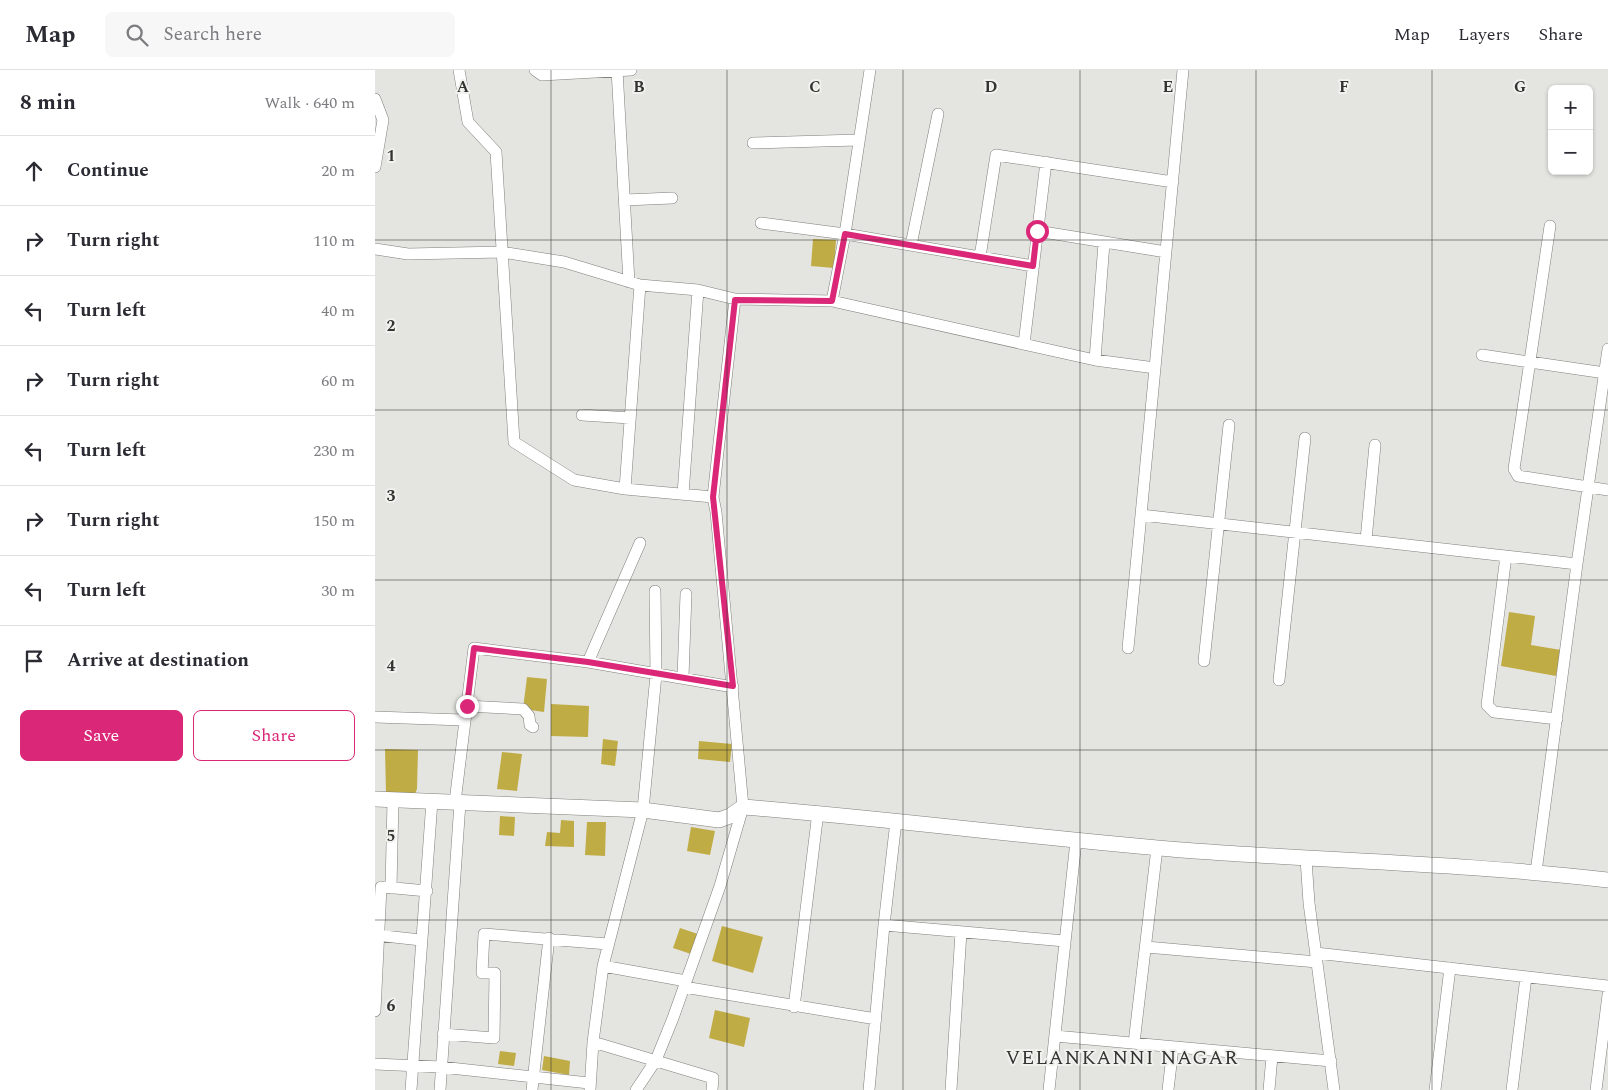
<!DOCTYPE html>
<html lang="en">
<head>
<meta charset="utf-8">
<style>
	body { margin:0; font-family:Spectral,serif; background:#f7f7f7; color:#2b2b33 }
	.controls { position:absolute; right:15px; top:15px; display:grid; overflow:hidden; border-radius:8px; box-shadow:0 1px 4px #0004 }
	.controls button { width:45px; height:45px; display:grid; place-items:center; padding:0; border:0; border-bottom:1px solid #e1e1e2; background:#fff; color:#2b2b33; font:25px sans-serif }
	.stop { position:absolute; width:15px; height:15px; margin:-11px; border:4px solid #db2777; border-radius:50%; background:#fff }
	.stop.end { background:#db2777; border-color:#fff; box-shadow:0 1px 5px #0008 }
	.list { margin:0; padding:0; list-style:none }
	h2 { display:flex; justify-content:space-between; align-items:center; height:65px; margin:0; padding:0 20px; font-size:21px }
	h2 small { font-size:16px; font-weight:400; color:#7c7c81 }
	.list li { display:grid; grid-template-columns:32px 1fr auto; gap:15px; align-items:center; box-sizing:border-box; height:70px; padding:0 20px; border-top:1px solid #e1e1e2 }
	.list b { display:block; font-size:19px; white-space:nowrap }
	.list em { font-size:16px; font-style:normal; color:#7c7c81 }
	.actions { display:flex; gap:10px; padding:15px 20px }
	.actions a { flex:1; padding:11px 0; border:1px solid #db2777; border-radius:8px; text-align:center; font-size:18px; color:#db2777 }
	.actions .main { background:#db2777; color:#fff }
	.icon { flex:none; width:28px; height:28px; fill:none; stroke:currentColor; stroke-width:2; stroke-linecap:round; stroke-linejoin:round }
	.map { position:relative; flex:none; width:1233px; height:1020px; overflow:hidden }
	header { display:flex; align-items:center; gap:30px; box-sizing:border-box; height:70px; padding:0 25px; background:#fff; border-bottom:1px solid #e1e1e2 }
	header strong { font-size:24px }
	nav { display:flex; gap:28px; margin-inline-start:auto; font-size:18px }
	.search { width:350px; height:45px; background:#f7f7f7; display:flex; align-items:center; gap:12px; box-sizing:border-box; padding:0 18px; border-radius:8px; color:#7c7c81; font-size:19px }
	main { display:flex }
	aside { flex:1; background:#fff }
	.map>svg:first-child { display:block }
	.building { fill:#c0ac45 }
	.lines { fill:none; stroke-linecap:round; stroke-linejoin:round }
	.street-casing { stroke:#807f7c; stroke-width:12 }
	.secondary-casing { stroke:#807f7c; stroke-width:16 }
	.street { stroke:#fff; stroke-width:11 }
	.secondary { stroke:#fff; stroke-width:15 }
	.route { stroke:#db2777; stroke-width:6 }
	.grid { fill:none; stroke:#333332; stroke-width:1; stroke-opacity:0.55 }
	.labels { text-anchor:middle; stroke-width:4; stroke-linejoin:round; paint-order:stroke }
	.neighbourhood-label { font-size:20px; letter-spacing:1px; fill:#333332; stroke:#f1f1ed }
	.grid-label { font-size:16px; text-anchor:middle; font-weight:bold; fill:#333332; stroke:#f1f1ed; stroke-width:4; stroke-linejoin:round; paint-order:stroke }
</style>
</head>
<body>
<header>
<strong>Map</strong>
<div class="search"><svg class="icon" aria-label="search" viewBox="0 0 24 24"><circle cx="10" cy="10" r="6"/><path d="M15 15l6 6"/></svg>Search here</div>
<nav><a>Map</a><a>Layers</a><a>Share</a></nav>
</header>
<main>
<aside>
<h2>8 min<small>Walk · 640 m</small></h2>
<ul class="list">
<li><svg class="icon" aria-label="ahead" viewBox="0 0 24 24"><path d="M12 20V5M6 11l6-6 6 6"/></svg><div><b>Continue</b></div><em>20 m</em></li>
<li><svg class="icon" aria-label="right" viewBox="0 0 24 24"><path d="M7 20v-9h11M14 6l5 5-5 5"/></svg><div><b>Turn right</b></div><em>110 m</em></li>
<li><svg class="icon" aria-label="left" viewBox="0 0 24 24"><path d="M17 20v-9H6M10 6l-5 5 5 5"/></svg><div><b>Turn left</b></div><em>40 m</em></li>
<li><svg class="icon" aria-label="right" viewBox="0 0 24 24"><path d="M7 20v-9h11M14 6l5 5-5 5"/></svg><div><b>Turn right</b></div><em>60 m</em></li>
<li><svg class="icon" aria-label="left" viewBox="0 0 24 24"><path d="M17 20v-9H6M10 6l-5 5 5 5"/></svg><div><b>Turn left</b></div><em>230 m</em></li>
<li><svg class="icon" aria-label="right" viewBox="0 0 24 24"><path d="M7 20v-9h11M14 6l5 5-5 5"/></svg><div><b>Turn right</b></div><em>150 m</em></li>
<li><svg class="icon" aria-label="left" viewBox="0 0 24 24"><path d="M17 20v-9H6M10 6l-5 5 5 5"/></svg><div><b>Turn left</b></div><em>30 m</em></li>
<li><svg class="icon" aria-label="arrive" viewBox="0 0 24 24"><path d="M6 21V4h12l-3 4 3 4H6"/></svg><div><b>Arrive at destination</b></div></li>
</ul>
<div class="actions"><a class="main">Save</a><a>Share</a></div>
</aside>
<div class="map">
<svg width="1233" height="1020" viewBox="0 0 1233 1020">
	<rect width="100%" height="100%" fill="#e4e4e0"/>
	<!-- building -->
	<path class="building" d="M438,169L461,170L459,198L436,196Z
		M1134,542L1160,546L1156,575L1186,580L1181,606L1126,596Z
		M152,607L172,609L169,642L148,639Z
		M176,634L214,636L213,667L176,666Z
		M228,669L243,671L240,696L226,694Z
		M324,671L357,674L355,692L323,689Z
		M10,679L43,680L42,719L39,726L11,723Z
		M127,682L147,684L142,721L122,719Z
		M125,746L140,747L139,766L124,765Z
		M186,750L199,751V777L170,776L172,762L185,763Z
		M212,752H231L230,786L210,785Z
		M316,757L340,761L335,785L312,781Z
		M347,856L388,867L378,903L337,891Z
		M305,858L326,865L319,885L298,878Z
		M340,940L375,948L369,977L334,968Z
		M125,981L141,983L139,996L123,994Z
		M169,986L195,991L194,1005L167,1000Z"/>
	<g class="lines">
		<defs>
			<path id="street" d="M84,0L93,52L121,82L139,372L199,410L250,419L338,427
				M160,0L167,5L256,0
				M242,0L254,212
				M0,29L8,50L0,97
				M378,73L483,70
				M250,130L297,128
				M386,153L470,164L658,196
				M1175,156L1139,399L1143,406L1233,420
				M662,161L791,182
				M536,175L563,44
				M0,179L33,184L127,182L189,192L265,215L323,220L360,229L457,231L720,290L780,298L766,445L1202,494L1161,802
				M605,187L621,85L798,112
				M457,231L470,164L495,0
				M649,274L671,92
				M1107,285L1230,303
				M720,290L729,173
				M780,298L808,0
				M207,345L255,348
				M250,419L265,215
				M308,424L323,220
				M991,470L1000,375
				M1131,486L1112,635L1119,642L1182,649
				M1202,494L1233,279
				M753,578L766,445
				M829,591L854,355
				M213,592L265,473
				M308,607L311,524
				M904,610L930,368
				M91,636L148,639L154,646L155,655L158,657
				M0,647L88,650
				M80,732L99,578L213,592L358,617
				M931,789L934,833L959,1020
				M9,817L52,821
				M16,818L18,730
				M509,855L690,871
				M0,865L46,870
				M771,877L942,892
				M941,883L1233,916
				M228,896L311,911
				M309,917L501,949
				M419,937L443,742
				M0,941L6,817
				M68,964L119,968L120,903H107L109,864L233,874
				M680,966L956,991
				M218,972L338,1008L337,1020
				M759,973L782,778
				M0,994L66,997L214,1013
				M36,1020L57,731
				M65,1020L85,733
				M157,1020L174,868
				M215,1020L218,972L228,896L268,740L281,605L280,521
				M261,1020L281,990L298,948L345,816L368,737L341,442L338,427L360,229
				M494,1020L509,855L521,751
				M576,1020L586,862
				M674,1020L701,771
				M793,1020L798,977
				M894,1020L897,986
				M1060,1020L1075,898
				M1137,1020L1151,907
				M1221,1020L1233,925"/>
			<path id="secondary" d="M0,729L268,740L344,750L355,746L368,737C519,749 669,769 820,781C957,791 1096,794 1233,810"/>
		</defs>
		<!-- street casing -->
		<use href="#street" class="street-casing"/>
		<!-- secondary casing -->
		<use href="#secondary" class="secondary-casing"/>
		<!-- street -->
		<use href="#street" class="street"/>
		<!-- secondary -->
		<use href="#secondary" class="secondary"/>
	</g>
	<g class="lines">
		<!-- route -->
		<path class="route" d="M92,636L99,578L213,592L358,616L338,427L360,230L457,231L470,164L658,196L662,161"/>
	</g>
	<!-- grid -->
	<path class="grid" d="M176,0V1020M352,0V1020M528,0V1020M705,0V1020M881,0V1020M1057,0V1020M0,170H1233M0,340H1233M0,510H1233M0,680H1233M0,850H1233"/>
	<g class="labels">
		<!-- neighbourhood labels -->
		<g class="neighbourhood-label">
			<text x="747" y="994">VELANKANNI NAGAR</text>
		</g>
	</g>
	<g class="grid-label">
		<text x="88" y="22">A</text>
		<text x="264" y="22">B</text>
		<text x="440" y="22">C</text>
		<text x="616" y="22">D</text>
		<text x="793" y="22">E</text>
		<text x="969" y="22">F</text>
		<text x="1145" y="22">G</text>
		<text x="16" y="91">1</text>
		<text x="16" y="261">2</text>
		<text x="16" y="431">3</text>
		<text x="16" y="601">4</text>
		<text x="16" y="771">5</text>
		<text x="16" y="941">6</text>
	</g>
</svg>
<div class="controls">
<button>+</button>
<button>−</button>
</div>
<div class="stop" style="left:662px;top:161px"></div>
<div class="stop end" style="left:92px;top:636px"></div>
</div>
</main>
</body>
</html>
